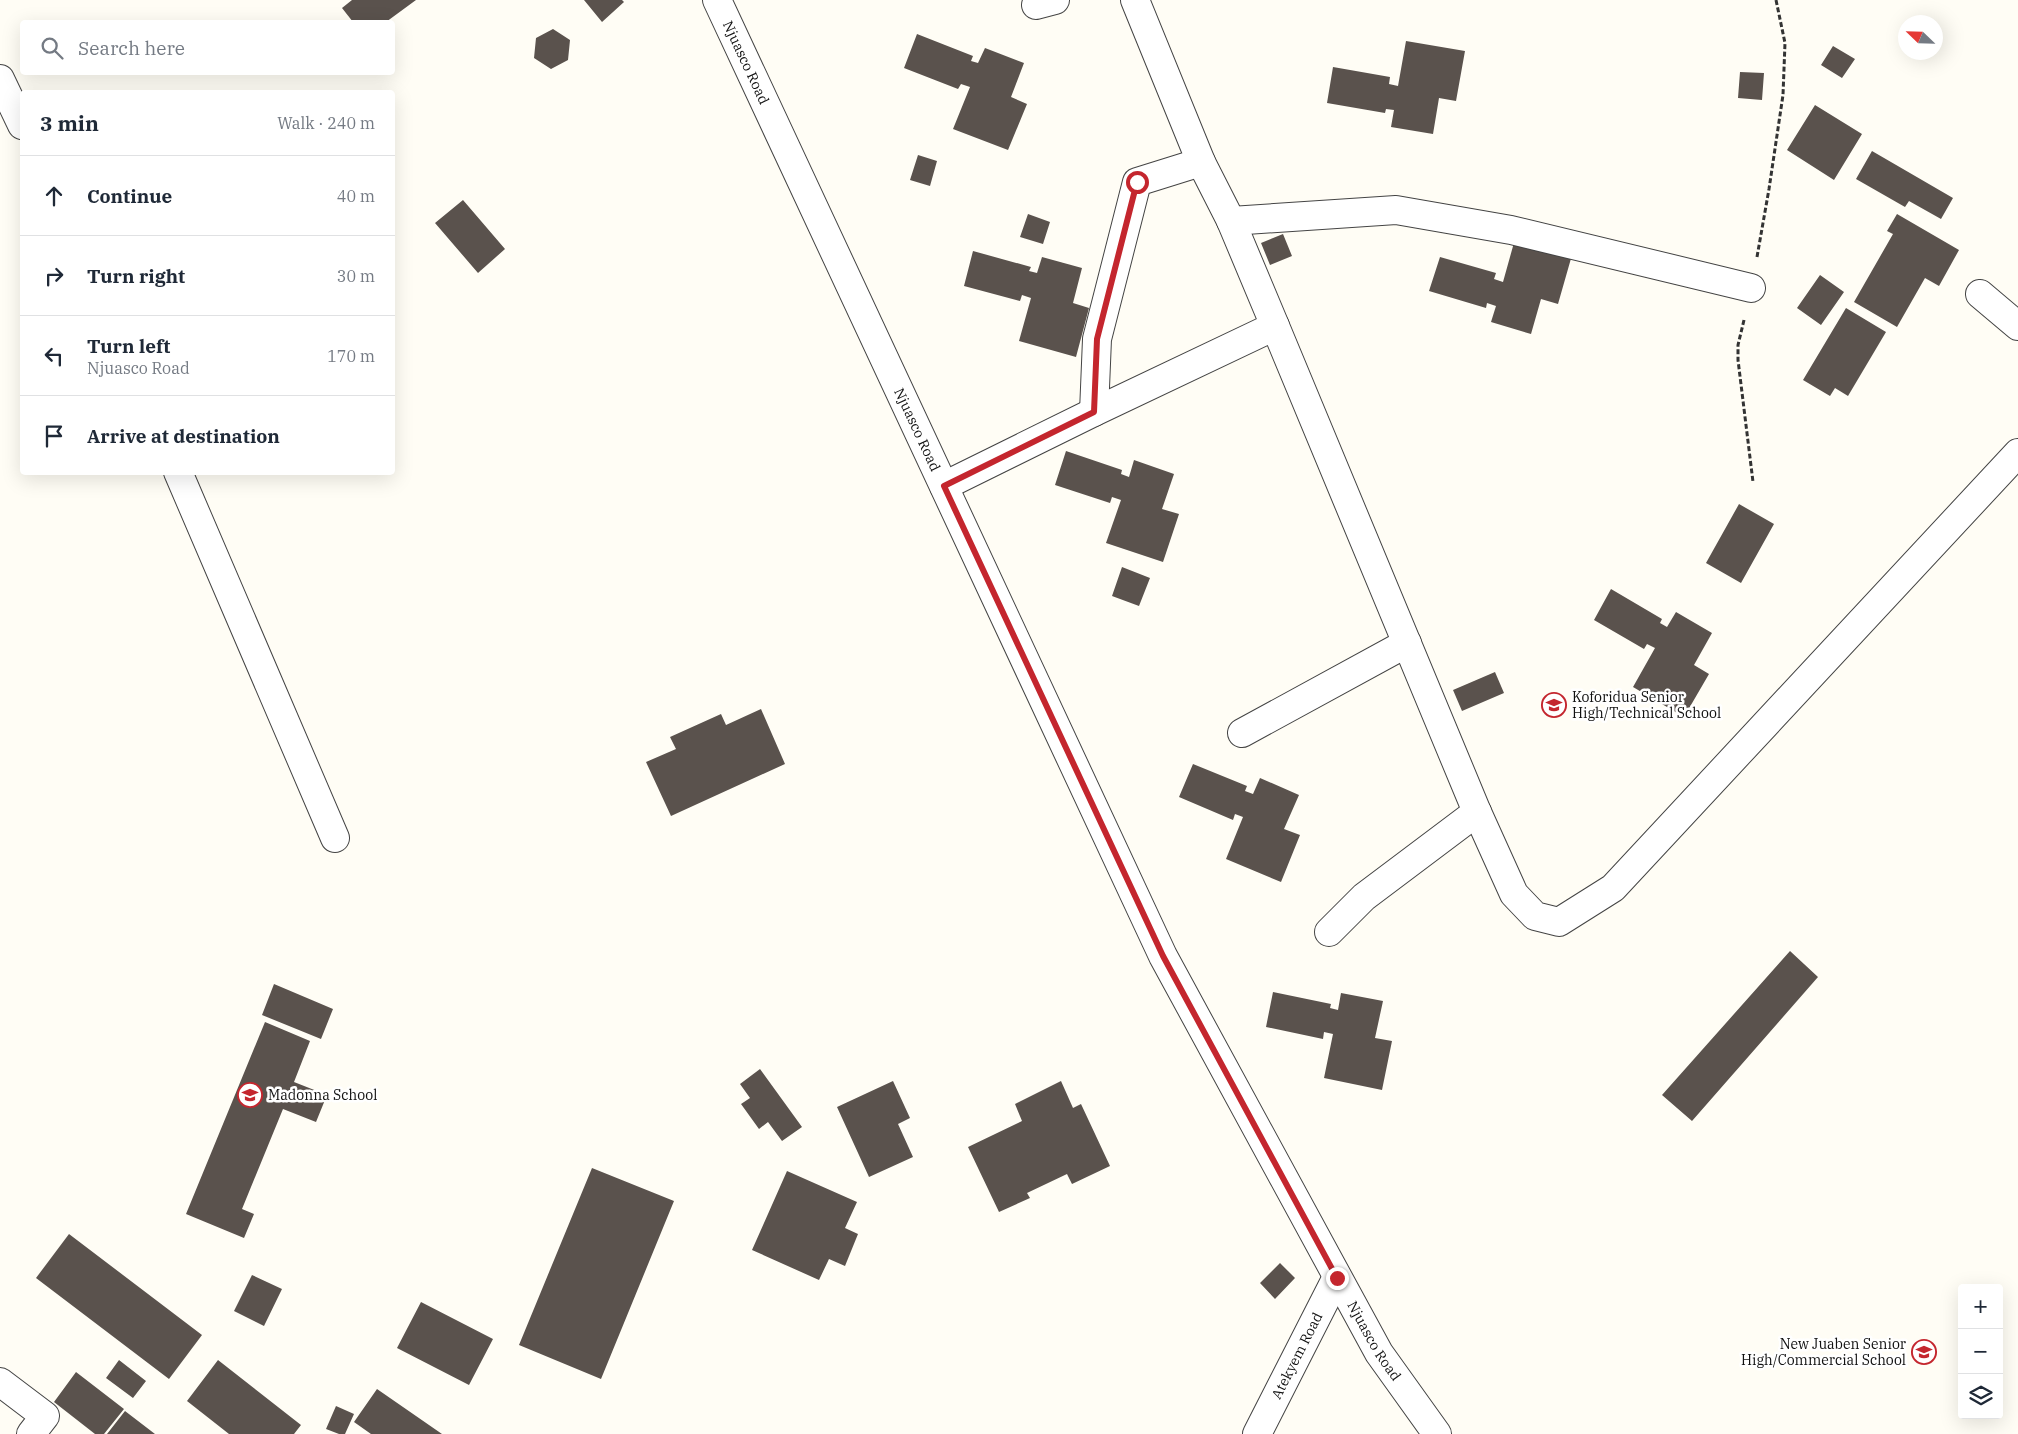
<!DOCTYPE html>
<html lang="en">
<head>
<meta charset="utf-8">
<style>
	body { margin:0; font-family:"IBM Plex Serif",serif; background:#f6f6f7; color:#1f2937 }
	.controls { position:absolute; right:15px; bottom:15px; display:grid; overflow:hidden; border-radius:5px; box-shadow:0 5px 20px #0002 }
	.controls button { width:45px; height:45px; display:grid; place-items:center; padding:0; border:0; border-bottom:1px solid #e0e1e3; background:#fff; color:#1f2937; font:25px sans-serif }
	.compass { position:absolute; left:1898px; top:15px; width:45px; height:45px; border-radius:50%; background:#fff; box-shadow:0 5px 20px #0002; rotate:293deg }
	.stop { position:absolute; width:15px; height:15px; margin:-11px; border:4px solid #c4262e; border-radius:50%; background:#fff }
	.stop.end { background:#c4262e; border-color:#fff; box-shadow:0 1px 5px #0008 }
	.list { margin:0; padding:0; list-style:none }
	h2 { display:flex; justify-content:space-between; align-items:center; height:65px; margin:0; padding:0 20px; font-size:21px }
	h2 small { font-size:16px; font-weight:400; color:#747a83 }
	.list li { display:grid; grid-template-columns:32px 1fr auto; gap:15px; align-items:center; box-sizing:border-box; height:80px; padding:0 20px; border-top:1px solid #e0e1e3 }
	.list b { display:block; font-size:19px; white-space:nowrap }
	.list p { margin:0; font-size:16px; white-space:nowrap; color:#747a83 }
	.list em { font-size:16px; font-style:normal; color:#747a83 }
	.icon { flex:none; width:28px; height:28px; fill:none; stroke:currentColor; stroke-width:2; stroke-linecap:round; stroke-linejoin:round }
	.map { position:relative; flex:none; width:2018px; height:1434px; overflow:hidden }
	.search { position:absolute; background:#fff; box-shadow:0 5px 20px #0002; left:20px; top:20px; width:375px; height:55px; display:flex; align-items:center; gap:12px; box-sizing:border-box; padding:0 18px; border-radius:5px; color:#747a83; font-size:19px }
	.panel { position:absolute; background:#fff; box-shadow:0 5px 20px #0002; left:20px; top:90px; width:375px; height:385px; border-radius:5px }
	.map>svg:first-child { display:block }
	.building { fill:#5a524d }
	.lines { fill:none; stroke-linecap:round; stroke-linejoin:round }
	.minor-casing { stroke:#444; stroke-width:30 }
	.path { stroke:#333; stroke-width:3; stroke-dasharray:5 2.5; stroke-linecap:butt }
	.minor { stroke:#fff; stroke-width:28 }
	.route { stroke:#c4262e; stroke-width:6 }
	.labels { text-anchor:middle; stroke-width:5; stroke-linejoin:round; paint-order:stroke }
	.street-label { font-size:14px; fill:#111; stroke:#fff }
	.poi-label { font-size:14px; fill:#111; stroke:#fff; text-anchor:start }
</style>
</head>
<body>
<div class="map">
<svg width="2018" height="1434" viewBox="0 0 2018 1434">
	<rect width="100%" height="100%" fill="#fffdf5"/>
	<!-- building -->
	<path class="building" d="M352,0H416L386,22H353L342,8Z
		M584,0H622L624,2L602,22Z
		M553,29L570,40L568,60L551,69L534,58L536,38Z
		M917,34L973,56L971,61L978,63L985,48L1024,63L1011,97L1027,104L1008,150L953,129L970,87L961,84L958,89L904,68Z
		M1406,41L1465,51L1456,101L1439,98L1433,134L1391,127L1394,110L1386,109L1385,113L1327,103L1333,67L1390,77L1389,84L1398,86Z
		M1833,46L1855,59L1842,78L1821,65Z
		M1740,72L1764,73L1762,100L1738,98Z
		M1815,105L1862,134L1834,180L1787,150Z
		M1872,151L1953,198L1941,219L1909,201L1905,207L1856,179Z
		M918,155L937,161L930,186L910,180Z
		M463,200L505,249L478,273L435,223Z
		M1028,214L1050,222L1043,244L1020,237Z
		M1897,214L1959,250L1939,286L1925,278L1897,327L1854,302L1893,234L1887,231Z
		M1283,234L1292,256L1270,265L1261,243Z
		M1515,239L1572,255L1558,304L1541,299L1531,334L1491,322L1496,306L1487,303L1486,308L1429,291L1440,257L1496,273L1494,279L1503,282Z
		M973,251L1031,267L1029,271L1037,273L1042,257L1082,268L1073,303L1089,308L1076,357L1019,341L1031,298L1022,295L1020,301L964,286Z
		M1820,275L1844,292L1821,325L1797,308Z
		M1846,308L1886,332L1848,396L1835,388L1830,396L1803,380Z
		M1066,451L1122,470L1121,474L1129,477L1134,460L1174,474L1162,509L1179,514L1163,562L1106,543L1121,500L1112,497L1110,503L1055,485Z
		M1739,504L1774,524L1741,583L1706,563Z
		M1122,567L1150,578L1139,606L1112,596Z
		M1611,589L1662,619L1660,623L1667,627L1676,612L1712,633L1694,665L1709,674L1684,717L1633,687L1655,648L1647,644L1644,649L1594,620Z
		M1495,672L1504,693L1462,711L1453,690Z
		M761,709L785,764L671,816L646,762L676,749L670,737L721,714L726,725Z
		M1193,764L1247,786L1245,791L1253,794L1260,778L1299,795L1284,829L1300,835L1281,882L1226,859L1243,817L1235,814L1233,820L1179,797Z
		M1790,951L1818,977L1692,1121L1662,1095Z
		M274,984L333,1009L321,1039L262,1015Z
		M1273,992L1331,1004L1330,1008L1338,1010L1341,993L1383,1001L1375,1038L1392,1041L1382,1090L1324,1078L1333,1034L1324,1032L1323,1039L1266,1027Z
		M265,1022L310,1041L294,1082L327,1095L316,1122L283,1109L242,1209L254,1214L244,1238L186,1214Z
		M760,1069L802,1127L782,1141L768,1122L759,1129L741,1104L750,1098L740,1084Z
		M893,1081L910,1118L898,1124L913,1157L869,1177L837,1107Z
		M1061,1081L1073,1108L1081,1104L1110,1166L1072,1184L1067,1174L1027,1193L1030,1198L999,1212L968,1147L1022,1121L1015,1104Z
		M592,1168L674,1201L601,1379L519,1345Z
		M787,1171L857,1202L845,1228L858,1234L845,1266L829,1259L819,1280L752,1250Z
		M69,1234L202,1335L169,1379L36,1278Z
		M1280,1263L1295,1278L1275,1299L1260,1283Z
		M252,1275L282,1289L264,1326L234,1311Z
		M421,1302L493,1339L469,1385L397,1348Z
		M119,1360L146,1381L133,1398L106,1378Z
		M218,1360L301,1425L294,1434H229L187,1401Z
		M76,1372L124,1409L104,1434H95L54,1402Z
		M377,1389L442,1434H371L354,1422Z
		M336,1406L354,1414L345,1434H339L326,1429Z
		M125,1411L155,1434H107Z"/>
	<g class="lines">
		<defs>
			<g id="minor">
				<path id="s1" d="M717,0L1163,956L1379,1353L1437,1434"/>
				<path d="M1135,0L1201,162L1231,221L1275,326L1477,812L1514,894L1535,916L1559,922L1613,888L2018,453"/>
				<path d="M1036,5L1055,0"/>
				<path d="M0,79L22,125"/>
				<path d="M1231,221L1396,210L1511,230L1751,288"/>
				<path d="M1980,294L2018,326"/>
				<path d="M1094,412L1097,339L1137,182L1201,162"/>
				<path d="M178,472L335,838"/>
				<path d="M944,486L1094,412L1275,326"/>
				<path d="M1242,733L1407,643"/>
				<path d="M1329,932L1364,897L1477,812"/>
				<path d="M0,1382L45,1416L31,1434"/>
				<path id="s2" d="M1257,1434L1337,1277"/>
			</g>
		</defs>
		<!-- minor casing -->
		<use href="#minor" class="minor-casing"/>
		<!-- path -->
		<path class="path" d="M1757,257L1769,189L1783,95L1785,43L1776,0
			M1744,320L1738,345V360L1753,482"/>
		<!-- minor -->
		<use href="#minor" class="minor"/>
	</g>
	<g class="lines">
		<!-- route -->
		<path class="route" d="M1137,182L1097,339L1094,412L944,486L1163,956L1337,1278"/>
	</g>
	<!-- icons -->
	<defs>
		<symbol id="school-ring" viewBox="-11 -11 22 22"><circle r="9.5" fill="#fff" stroke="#c4262e" stroke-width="1.5"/><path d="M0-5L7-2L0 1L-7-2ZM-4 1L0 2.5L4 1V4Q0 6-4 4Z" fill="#c4262e"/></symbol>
	</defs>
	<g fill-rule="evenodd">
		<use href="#school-ring" x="1540" y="691" width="28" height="28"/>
		<use href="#school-ring" x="236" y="1081" width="28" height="28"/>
		<use href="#school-ring" x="1910" y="1338" width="28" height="28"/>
	</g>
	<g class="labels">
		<!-- street labels -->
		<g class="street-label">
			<text dy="5" stroke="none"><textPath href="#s1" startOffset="69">Njuasco Road</textPath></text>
			<text dy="5" stroke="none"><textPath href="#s1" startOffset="474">Njuasco Road</textPath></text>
			<text dy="5" stroke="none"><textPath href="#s1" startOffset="1494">Njuasco Road</textPath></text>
			<text dy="5" stroke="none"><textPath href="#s2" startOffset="88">Atekyem Road</textPath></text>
		</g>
		<!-- poi labels -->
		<g class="poi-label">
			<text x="1572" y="702">Koforidua Senior<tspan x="1572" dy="16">High/Technical School</tspan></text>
			<text x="268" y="1100">Madonna School</text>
			<text x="1906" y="1349" text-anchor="end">New Juaben Senior<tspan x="1906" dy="16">High/Commercial School</tspan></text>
		</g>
	</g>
</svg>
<div class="controls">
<button>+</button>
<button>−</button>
<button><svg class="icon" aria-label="layers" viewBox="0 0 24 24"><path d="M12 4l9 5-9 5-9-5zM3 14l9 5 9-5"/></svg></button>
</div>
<svg class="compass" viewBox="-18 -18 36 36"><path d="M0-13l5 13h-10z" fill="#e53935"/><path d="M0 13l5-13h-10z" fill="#747a83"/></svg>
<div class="stop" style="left:1137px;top:182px"></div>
<div class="stop end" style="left:1337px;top:1278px"></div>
<div class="search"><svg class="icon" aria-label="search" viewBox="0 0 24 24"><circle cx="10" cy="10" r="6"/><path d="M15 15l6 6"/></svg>Search here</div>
<section class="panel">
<h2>3 min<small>Walk · 240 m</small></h2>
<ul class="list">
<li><svg class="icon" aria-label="ahead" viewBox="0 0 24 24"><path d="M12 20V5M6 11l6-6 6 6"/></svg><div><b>Continue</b></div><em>40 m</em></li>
<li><svg class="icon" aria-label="right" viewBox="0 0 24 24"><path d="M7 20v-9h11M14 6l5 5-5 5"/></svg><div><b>Turn right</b></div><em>30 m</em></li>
<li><svg class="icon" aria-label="left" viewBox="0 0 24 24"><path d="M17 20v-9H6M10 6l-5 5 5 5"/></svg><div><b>Turn left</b><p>Njuasco Road</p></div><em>170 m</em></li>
<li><svg class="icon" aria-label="arrive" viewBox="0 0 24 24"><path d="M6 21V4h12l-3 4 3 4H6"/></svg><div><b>Arrive at destination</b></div></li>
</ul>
</section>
</div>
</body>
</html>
